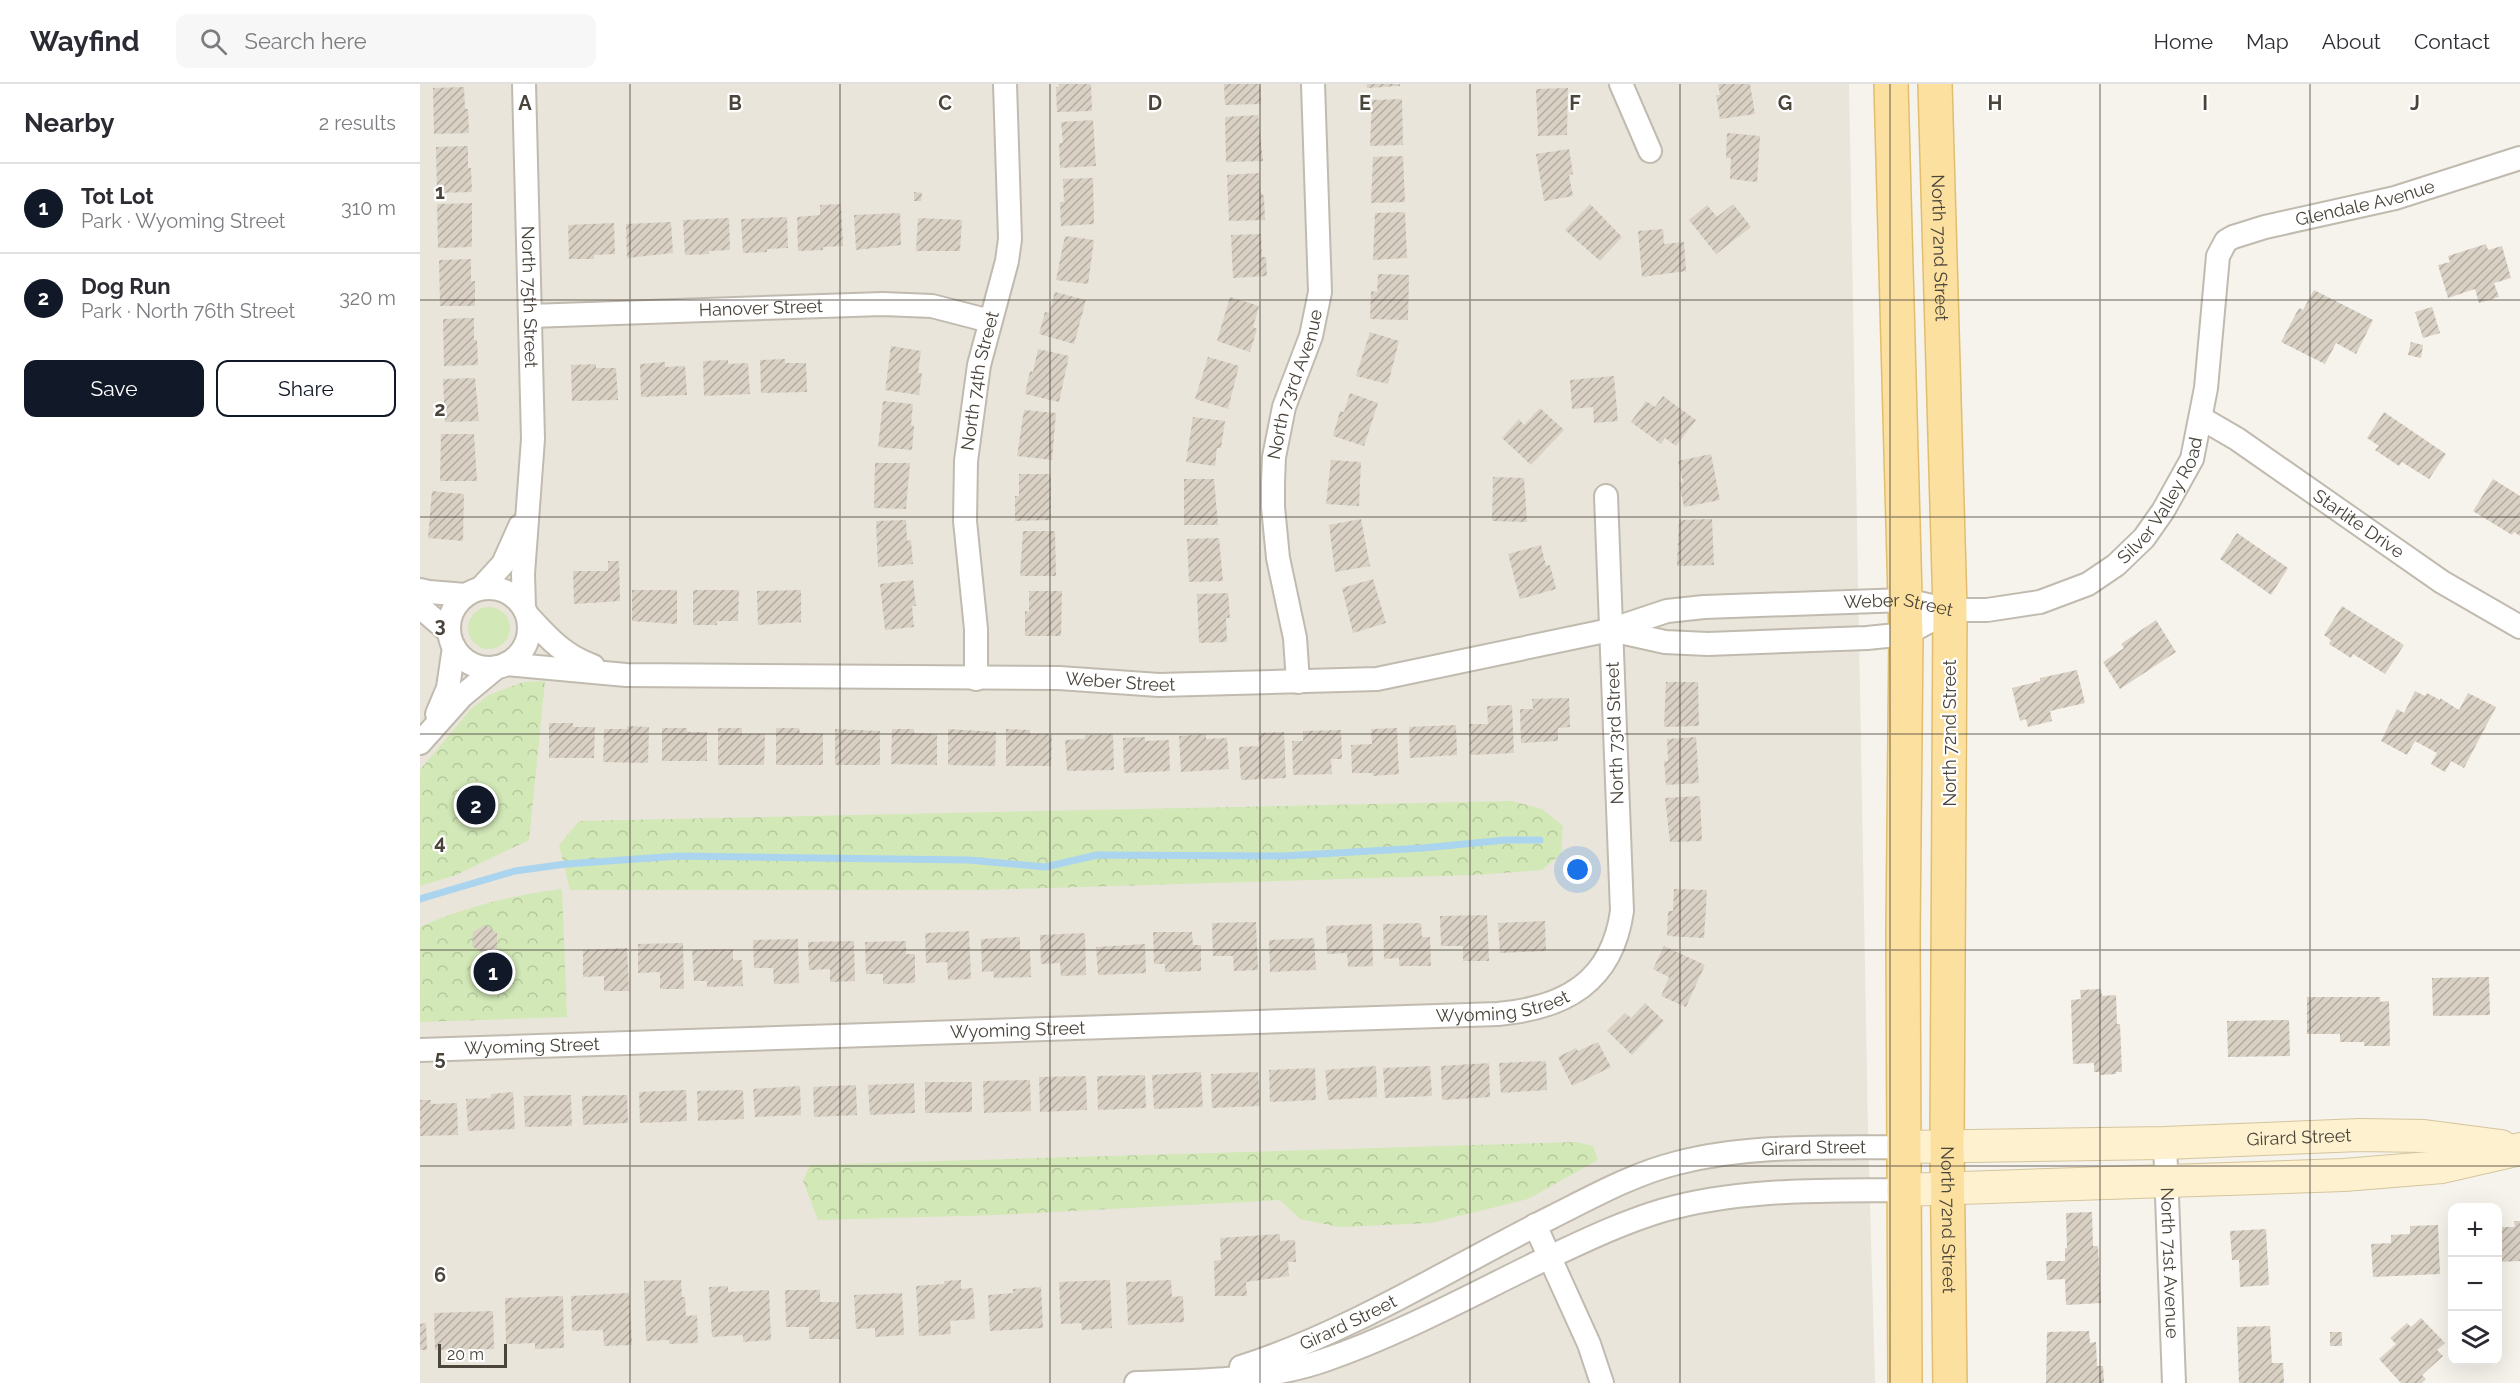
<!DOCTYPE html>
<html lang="en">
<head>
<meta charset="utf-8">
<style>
	body { margin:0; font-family:Raleway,sans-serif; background:#f7f7f7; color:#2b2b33 }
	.controls { position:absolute; right:18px; bottom:18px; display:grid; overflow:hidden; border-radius:12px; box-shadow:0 6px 24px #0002 }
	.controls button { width:54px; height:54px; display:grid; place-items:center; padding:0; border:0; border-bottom:2px solid #e1e1e2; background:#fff; color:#2b2b33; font:30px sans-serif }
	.scale { position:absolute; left:18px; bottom:15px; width:69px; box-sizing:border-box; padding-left:6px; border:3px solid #4a443a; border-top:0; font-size:16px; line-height:21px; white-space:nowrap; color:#4a443a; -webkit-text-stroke:4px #fff; paint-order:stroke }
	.you { position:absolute; left:1158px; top:786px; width:21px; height:21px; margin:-15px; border:4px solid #fff; border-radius:50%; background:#1a73e8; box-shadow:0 0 0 9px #1a73e833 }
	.badge { display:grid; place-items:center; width:39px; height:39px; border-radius:50%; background:#111827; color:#fff; font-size:20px; font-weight:700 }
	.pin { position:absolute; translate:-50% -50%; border:3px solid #fff; box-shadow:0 2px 6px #0006 }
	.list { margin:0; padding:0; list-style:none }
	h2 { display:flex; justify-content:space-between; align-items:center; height:78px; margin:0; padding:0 24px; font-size:26px }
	h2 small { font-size:20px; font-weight:400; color:#7c7c81 }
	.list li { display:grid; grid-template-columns:39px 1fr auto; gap:18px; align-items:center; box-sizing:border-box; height:90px; padding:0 24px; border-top:2px solid #e1e1e2 }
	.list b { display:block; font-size:22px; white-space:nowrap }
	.list p { margin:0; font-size:20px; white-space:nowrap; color:#7c7c81 }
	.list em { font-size:20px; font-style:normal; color:#7c7c81 }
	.actions { display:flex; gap:12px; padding:18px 24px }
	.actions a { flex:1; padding:14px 0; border:2px solid #111827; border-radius:12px; text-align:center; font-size:21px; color:#111827 }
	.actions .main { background:#111827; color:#fff }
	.icon { flex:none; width:33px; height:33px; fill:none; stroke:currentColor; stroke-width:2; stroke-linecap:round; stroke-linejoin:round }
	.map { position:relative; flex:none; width:2100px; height:1299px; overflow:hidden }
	header { display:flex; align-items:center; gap:36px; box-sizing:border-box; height:84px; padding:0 30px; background:#fff; border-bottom:2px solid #e1e1e2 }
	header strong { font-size:28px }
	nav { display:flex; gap:33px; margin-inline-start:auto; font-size:21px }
	.search { width:420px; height:54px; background:#f7f7f7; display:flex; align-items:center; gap:15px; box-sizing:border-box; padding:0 21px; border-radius:12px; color:#7c7c81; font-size:22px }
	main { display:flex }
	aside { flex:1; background:#fff }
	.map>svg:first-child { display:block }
	.residential { fill:#e9e5da }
	.green { fill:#d2e8b7 }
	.forest { fill:url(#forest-crowns) }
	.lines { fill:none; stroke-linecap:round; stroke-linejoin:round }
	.stream { stroke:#abd4ef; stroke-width:7 }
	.building { fill:url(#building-hatch) }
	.street-casing { stroke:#c1baaf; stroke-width:26 }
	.secondary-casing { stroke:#d4c59d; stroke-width:34 }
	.primary-casing { stroke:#e1be6e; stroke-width:36 }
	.street { stroke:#fff; stroke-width:22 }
	.secondary { stroke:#fdf1cf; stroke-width:32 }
	.primary { stroke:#fbe09f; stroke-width:33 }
	.grid { fill:none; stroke:#4a443a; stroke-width:1.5; stroke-opacity:0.55 }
	.labels { text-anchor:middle; stroke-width:4.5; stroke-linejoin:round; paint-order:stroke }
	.street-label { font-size:18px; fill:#4a443a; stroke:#fff }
	.grid-label { font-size:20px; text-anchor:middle; font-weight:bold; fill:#4a443a; stroke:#fff; stroke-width:4.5; stroke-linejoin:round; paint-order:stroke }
</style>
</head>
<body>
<header>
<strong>Wayfind</strong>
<div class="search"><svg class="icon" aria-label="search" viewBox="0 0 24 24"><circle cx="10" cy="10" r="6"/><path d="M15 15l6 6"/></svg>Search here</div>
<nav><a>Home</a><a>Map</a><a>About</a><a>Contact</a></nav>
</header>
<main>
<aside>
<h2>Nearby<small>2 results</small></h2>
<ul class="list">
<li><span class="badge">1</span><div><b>Tot Lot</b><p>Park · Wyoming Street</p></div><em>310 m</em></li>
<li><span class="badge">2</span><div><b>Dog Run</b><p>Park · North 76th Street</p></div><em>320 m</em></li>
</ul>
<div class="actions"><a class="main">Save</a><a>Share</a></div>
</aside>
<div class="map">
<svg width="2100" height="1299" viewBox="0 0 2100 1299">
	<defs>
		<pattern id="forest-crowns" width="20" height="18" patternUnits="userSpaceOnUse" patternTransform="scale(1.5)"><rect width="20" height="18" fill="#d2e8b7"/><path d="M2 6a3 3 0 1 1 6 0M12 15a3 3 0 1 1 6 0" fill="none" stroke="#b6c89e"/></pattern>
		<pattern id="building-hatch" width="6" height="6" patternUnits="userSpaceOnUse" patternTransform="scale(1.5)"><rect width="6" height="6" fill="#dad1c5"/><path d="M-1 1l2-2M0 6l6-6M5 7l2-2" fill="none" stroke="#b3aba1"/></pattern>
	</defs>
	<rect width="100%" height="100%" fill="#f6f3ec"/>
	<!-- residential -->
	<path class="residential" d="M0,0H1429L1448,1047L1455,1299H0Z"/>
	<!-- green -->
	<path class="green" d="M48 544a21 21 0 1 1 42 0a21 21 0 1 1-42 0Z"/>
	<!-- forest -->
	<path class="forest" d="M125,597L109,756L36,791L0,802V686L51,625L69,611L103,598Z
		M1091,717L1122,725L1143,742L1141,770L1122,786L1054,791L562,806H150L139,761L159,737Z
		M142,805L147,933L0,938V843C41,824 97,810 142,805Z
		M1156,1058L1173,1062L1178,1076L1108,1115L1011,1139L919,1143L880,1135L860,1116L577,1131L398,1136L383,1097L390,1081Z"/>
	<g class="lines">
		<!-- stream -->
		<path class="stream" d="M0,815L95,787L146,780L259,772L549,776L625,783L677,771L864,772L1003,764L1086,756H1120"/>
	</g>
	<!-- building -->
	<path class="building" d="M639,0H671L672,27L637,28L636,3H639Z
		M804,0H840L841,20L805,21Z
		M947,0H980V2L947,4Z
		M1298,0H1330L1335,30L1300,35L1296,11H1300Z
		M44,3L45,25H48L49,49L14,50L13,4Z
		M1148,4L1147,51L1118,52L1116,5Z
		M982,15L983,61L950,62L952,16Z
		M838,31L843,77L806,78L805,33Z
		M673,36L676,82L640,84L639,59H643L641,38Z
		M1307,49L1340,52L1337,98L1310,95L1311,74H1306Z
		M48,62V84H51L52,108L17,109L16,63Z
		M1149,65L1153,90L1149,91L1153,112L1124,117L1116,70Z
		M983,72L985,118L951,119L953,73Z
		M839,89L840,108L844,112L845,136L809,137L807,91Z
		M673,94L674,140L641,142L640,118H644L643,95Z
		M494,108L502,109L501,117H494Z
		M52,119V163L18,164L17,120Z
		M421,120L423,162L403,163V166L378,167L377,133L400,131V121Z
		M1170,120L1202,153L1180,177L1145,146Z
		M1313,120L1331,143L1296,170L1269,136L1287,121L1297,133Z
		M985,128L987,174L953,176L955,129Z
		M480,129L481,161L436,166L434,131Z
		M367,133L368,164L347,165V168L323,169L321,135Z
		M309,134L310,166L289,167V170L265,171L263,136Z
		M498,134L542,136L540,167H496Z
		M251,138L253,169L207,174L206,140Z
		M194,139L195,170L174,171V175H149L148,141Z
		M1243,145L1244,160L1264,158L1266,187L1222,193L1218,147Z
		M841,150L842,173H846L847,192L813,194L811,151Z
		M645,152L674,156L668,200L636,196Z
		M2066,160L2068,166L2082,162L2091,194L2074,199L2079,213L2059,219L2055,205L2028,214L2018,181L2030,178L2028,172Z
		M51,175V197H55V222H20L19,176Z
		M958,190L989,191L988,236L950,235L951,207L957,208Z
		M1894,206L1953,236L1936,270L1916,259L1905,280L1861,258L1879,224L1883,226Z
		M635,208L666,216L654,260L619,250L625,228L629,229Z
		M810,213L839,222L833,243L837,245L830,268L797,257Z
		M2012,223L2020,249L2003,254L1995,228Z
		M54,234V256H57L58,281L24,282L23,235Z
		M950,248L979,257L968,300L936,292Z
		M1991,258L2003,261L2001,274L1988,271Z
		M471,262L501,267L498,289H502L499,311L465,306Z
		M618,265L649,272L639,318L605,310L610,287L613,288Z
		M788,273L819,282L808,325L775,315Z
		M365,275V279H386L387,308L341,309L340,276Z
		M308,276V280L328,279L330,310L284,312L283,277Z
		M245,278V283L265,282L267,311L221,313L220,280Z
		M176,280V284H196L198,316L152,317L151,281Z
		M1194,292L1198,337L1174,339L1173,323L1152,325L1150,296Z
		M55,294L59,337L25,338L23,295Z
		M930,309L958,319L944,362L913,352L920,327L924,328Z
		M1243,312L1276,336L1256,362L1245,354L1241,360L1211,338L1226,317L1235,323Z
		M463,317L493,320L491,341L494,342L492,366L458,363Z
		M1120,324L1144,346L1111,381L1082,354L1099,335L1104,341Z
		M604,326L636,329L632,376L597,372Z
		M1964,328L2026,370L2009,395L1982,378L1979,382L1955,366L1959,362L1947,354Z
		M773,333L805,337L801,364H797L795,382L766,378Z
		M21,350H54L57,397H20Z
		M1291,370L1300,416L1264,423L1259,399L1263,398L1258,377Z
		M911,376L941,378L939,422L906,420Z
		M455,379H490L486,425L454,424Z
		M599,390H631V436L595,437V412H599Z
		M1073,393L1104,394L1107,438L1072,437Z
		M764,395H794L798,441H764Z
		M2073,395L2100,412V452L2094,448L2092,451L2053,427Z
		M12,407L44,410L43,457L8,454Z
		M941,435L950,482L915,488L909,441Z
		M1292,435L1294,481L1257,482L1259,436Z
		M486,436L487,457L491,456L493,480L458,483L456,437Z
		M603,447H635L636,492H600Z
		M1817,449L1868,484L1851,511L1800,475Z
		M799,454L803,497L769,498L767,455Z
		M1121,461L1126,482L1130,481L1136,505L1100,515L1088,470Z
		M188,477H199L200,517L154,520L153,487H188Z
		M953,495L966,539L933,549L922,504Z
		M493,496L496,522H492L494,543L465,546L460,500Z
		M212,506H257V540L212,537Z
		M273,506H319L318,537H297V541H273Z
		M381,506V538L338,541L337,507Z
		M609,507H642L641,552H605V527L609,528Z
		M808,509L810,534H806L807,558L779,559L777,510Z
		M1922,522L1984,561L1965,590L1933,570L1931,574L1909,560L1911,556L1904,551Z
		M1736,536L1756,568L1700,605L1683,578L1704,564L1701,560Z
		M1657,586L1665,619L1630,627L1632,637L1608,643L1606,635L1600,637L1592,604L1620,597V594Z
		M1246,598H1278L1279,642L1244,643Z
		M1995,607L2005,612L2007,609L2020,616V614L2039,626L2048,609L2076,623L2044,684L2031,677L2025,688L2011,680L2017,669L1995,657L1987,671L1961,657L1977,625L1984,629Z
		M1149,614L1150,643L1138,644V657L1101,659L1100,625H1113L1112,615Z
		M1092,621L1094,669L1050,671L1049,640H1068L1067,622Z
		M129,639H153V643H175L174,674H129Z
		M1036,641L1037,671L990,674L989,643Z
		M207,642L229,643L228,679L183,678L184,645H207Z
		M242,644H267V648H287V677H242Z
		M298,644H322V650H345L344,681H298Z
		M356,644H379L380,649H403V681H356Z
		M977,644L979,690L953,692V689H932L931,661L952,660L951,645Z
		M415,645L460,647V681H415Z
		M472,645H494V649L517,650V681L471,680Z
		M528,645L576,648L575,682L528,681Z
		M586,645L610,646V650H632L631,682H586Z
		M921,646L922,675H911L912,690L873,691L872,657H883V647Z
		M864,648L866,694L821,696L819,663L839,662L838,649Z
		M693,650L694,686L647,687L645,656L665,655V651Z
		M786,650V655L807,654L809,685L761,688L759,652Z
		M725,653V657L749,656L750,687L704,689L703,654Z
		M1276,653L1279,699L1246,701L1244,677H1248L1247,655Z
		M1280,712L1282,757L1250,758L1245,714Z
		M1254,805L1287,806L1284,854L1247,852L1248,827H1253Z
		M1067,831L1069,877H1043V862H1021L1020,832Z
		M1125,837L1126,867L1080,869L1078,839Z
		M836,838L838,886L814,887L813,872H793L792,839Z
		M1001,839L1002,853H1010L1011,882H979V874L964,875L963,840Z
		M952,840L953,882L928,883L927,869L907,870L906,842Z
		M65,841L77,849V864L64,870L52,862L53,848Z
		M549,847L551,895L528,896L527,878L506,879L505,849Z
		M733,848H772L773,861H781V887L745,888V880H734Z
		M665,849L666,891L641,892L640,879L621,880L620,851Z
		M600,853V866H610L611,893L574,894L573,887L562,888L561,855Z
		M894,854L896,886L850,888L849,856Z
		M378,855L379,899L354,900L353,884H334L333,856Z
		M434,857L435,897L410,898V885L389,886L388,858Z
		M486,857V870H495V899L463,900V890H446L445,858Z
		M263,859L264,905H240V888L218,889V860Z
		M725,860L726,889L678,891L676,863Z
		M1244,862L1285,881L1266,923L1241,912L1249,893L1233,885Z
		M207,864L209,907H184V892L163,893V866Z
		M313,865V876H322L323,902L287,903V897H274L272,866Z
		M2069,893L2070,931L2013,932L2012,894Z
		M1681,905L1682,912L1696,911L1697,940H1700L1702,988H1696V990L1680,991V988H1674V979L1653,980L1651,916L1661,915L1660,906Z
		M1887,913H1960V918L1969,917L1970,962H1944V958H1920V950H1887Z
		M1225,919L1244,937L1212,971L1187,947L1205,929L1211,934Z
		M1869,936L1870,972L1808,973L1807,937Z
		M1178,958L1191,983L1152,1002L1138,973L1156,964L1158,967Z
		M1126,977L1127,1006L1081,1009L1079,979Z
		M1069,979L1070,1013L1022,1016L1021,982Z
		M956,982L957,1013L908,1016L905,986Z
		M1010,982L1012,1012L965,1014L963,984Z
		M895,984L896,1016L850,1018L849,986Z
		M781,988L783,1023L734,1025L732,991Z
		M838,988L840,1022L792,1024L791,990Z
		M725,991L726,1024L678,1026L677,992Z
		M666,992L667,1026L620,1028L619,993Z
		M610,996L611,1027L564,1029L563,997Z
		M505,998H552V1028L505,1029Z
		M494,999L495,1029L450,1031L448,1001Z
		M436,1001L437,1031L394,1033L393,1003Z
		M380,1002L381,1031L335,1033L333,1005Z
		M266,1006L267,1037L220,1039L219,1008Z
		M323,1006L324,1035L278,1037L277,1007Z
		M93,1008L95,1045L48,1047L46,1015L71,1014V1010Z
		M151,1011L152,1042L105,1043L104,1012Z
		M207,1011L208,1039L163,1041L162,1012Z
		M0,1016H11V1020L37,1019L38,1051L0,1052Z
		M1672,1128L1673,1162H1678L1681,1219L1646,1221L1645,1195L1627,1196L1626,1177H1645V1164H1647L1646,1129Z
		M2094,1137H2100V1177L2078,1178V1143H2095Z
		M2018,1141L2020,1190L1953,1193L1951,1160L1971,1159V1151L1990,1150V1142Z
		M1846,1145L1849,1201L1820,1203L1819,1176H1812L1810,1147Z
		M860,1150V1157L875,1156L876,1178H868L869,1192L826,1198L827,1212H795L794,1177L801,1176L800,1154Z
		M261,1196L262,1213H265L266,1232L277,1231L278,1259L249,1260V1256L226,1257L224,1197Z
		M541,1196V1205L553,1204L555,1235L530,1237L531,1250L499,1252L496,1202L524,1200V1197Z
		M690,1196L692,1244L662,1246L661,1239L641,1240L639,1198Z
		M751,1196L752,1213L763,1212L764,1238L708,1241L706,1198Z
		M308,1202V1208L349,1206L351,1256L323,1258V1251L292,1253L289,1203Z
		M621,1203L623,1244L570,1247L568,1211L593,1209V1205Z
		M365,1206H400V1218H419L420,1255H389V1243H366Z
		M209,1209L212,1261L184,1262L183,1246L152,1247L151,1212Z
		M482,1209L484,1251L455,1253V1244L436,1245L434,1211Z
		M143,1212L144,1264L115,1265V1259L86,1260L85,1214Z
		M73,1227L74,1265L15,1266L14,1229Z
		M2001,1234L2025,1259L2017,1266L2023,1272L2002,1291L2006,1295L2002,1299H1981L1959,1275L1976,1260L1970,1254L1987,1239L1991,1243Z
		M6,1239L7,1266H0V1240Z
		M1850,1242L1852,1279H1863L1864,1299H1819L1817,1243Z
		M1669,1247L1670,1259L1676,1258L1677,1282H1683L1684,1299H1626L1627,1248Z
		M1910,1248H1922V1262H1910Z"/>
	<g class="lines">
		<defs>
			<g id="street">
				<path id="s1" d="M104,0L113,355L103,490L104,523"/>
				<path d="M1201,0L1230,67"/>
				<path id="s2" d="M110,232L463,220L512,222L570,237"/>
				<path id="s3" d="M1781,334L1817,355L2022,498L2100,543"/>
				<circle cx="69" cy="544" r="40"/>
				<path d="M61,504L83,480L100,442"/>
				<path d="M0,506L9,508L46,511"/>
				<path d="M0,523L29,548"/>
				<path d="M109,533C129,555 145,572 173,582"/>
				<path d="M1191,546L1245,558L1288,560L1447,554L1486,550L1530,526"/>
				<path id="s4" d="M86,580L206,591L639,594L739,601L957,595L1190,546L1247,527L1284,523L1485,516L1530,526H1567L1620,518L1668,500L1696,481L1724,454L1743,427L1772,375L1786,304L1798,172L1806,157L1813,153L1845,143L1975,114L2100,74"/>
				<path id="s5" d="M556,595V545L545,437L546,377L559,281L587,177L590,155L585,0"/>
				<path id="s6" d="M878,598L875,554L858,474L853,423V398L854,373L864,323L891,252L900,208L893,0"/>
				<path d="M17,630L28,604L34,563"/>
				<path d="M0,659L42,612L77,583"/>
				<path id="s7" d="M0,966L1078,930C1145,924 1192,898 1202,827L1186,412"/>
				<path id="s8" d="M1745,1059L1754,1299"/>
				<path d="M1115,1141L1169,1260L1182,1299"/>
				<path id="s9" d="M821,1283C930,1248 1030,1184 1132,1133C1172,1113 1213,1090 1257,1079C1330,1060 1408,1064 1483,1063"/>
				<path d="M716,1299C778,1297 845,1297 905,1276C978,1251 1049,1212 1119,1178C1160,1159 1200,1139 1244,1126C1321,1104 1404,1107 1483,1106"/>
			</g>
			<g id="secondary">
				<path id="s10" d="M1483,1063L1745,1059L1940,1051L2004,1052L2081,1062"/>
				<path d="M1483,1106L1924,1091L2022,1083L2100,1065"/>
			</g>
			<g id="primary">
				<path d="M1471,0L1486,550L1483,849L1485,1299"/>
				<path id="s11" d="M1515,0L1530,526L1527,1063L1530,1299"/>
			</g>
		</defs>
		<!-- street casing -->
		<use href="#street" class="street-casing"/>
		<!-- secondary casing -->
		<use href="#secondary" class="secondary-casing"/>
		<!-- primary casing -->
		<use href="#primary" class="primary-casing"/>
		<!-- street -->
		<use href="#street" class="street"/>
		<!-- secondary -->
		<use href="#secondary" class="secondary"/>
		<!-- primary -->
		<use href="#primary" class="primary"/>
	</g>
	<!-- grid -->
	<path class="grid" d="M210,0V1299M420,0V1299M630,0V1299M840,0V1299M1050,0V1299M1260,0V1299M1470,0V1299M1680,0V1299M1890,0V1299M0,216H2100M0,433H2100M0,650H2100M0,866H2100M0,1082H2100"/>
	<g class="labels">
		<!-- street labels -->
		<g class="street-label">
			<text dy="6" stroke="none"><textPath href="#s4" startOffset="2128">Glendale Avenue</textPath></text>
			<text dy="6" stroke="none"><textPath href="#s11" startOffset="164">North 72nd Street</textPath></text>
			<text dy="6" stroke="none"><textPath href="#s1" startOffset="213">North 75th Street</textPath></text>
			<text dy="6" stroke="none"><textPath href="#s2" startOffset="231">Hanover Street</textPath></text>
			<text dy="6" stroke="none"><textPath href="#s5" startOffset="300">North 74th Street</textPath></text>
			<text dy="6" stroke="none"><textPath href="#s6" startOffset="303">North 73rd Avenue</textPath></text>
			<text dy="6" stroke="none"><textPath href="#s4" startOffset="1710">Silver Valley Road</textPath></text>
			<text dy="6" stroke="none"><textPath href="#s3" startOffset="190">Starlite Drive</textPath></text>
			<text dy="6" stroke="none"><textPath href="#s4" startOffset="1402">Weber Street</textPath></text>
			<text dy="6" stroke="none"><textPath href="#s4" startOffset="615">Weber Street</textPath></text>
			<text transform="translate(1195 649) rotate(-92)" y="6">North 73rd Street</text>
			<text transform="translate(1530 649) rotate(-90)" y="6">North 72nd Street</text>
			<text dy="6" stroke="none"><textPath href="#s7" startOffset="1084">Wyoming Street</textPath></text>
			<text dy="6" stroke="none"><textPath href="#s7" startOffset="598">Wyoming Street</textPath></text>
			<text dy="6" stroke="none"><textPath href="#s7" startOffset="112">Wyoming Street</textPath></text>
			<text dy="6" stroke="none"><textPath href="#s10" startOffset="396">Girard Street</textPath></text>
			<text dy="6" stroke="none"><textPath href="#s9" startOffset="620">Girard Street</textPath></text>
			<text dy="6" stroke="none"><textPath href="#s11" startOffset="1136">North 72nd Street</textPath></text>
			<text dy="6" stroke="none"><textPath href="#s8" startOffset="120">North 71st Avenue</textPath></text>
			<text dy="6" stroke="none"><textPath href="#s9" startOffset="116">Girard Street</textPath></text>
		</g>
	</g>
	<g class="grid-label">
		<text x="105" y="26">A</text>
		<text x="315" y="26">B</text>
		<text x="525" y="26">C</text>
		<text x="735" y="26">D</text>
		<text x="945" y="26">E</text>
		<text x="1155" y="26">F</text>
		<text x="1365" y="26">G</text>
		<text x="1575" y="26">H</text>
		<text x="1785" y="26">I</text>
		<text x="1995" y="26">J</text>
		<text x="20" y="115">1</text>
		<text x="20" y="332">2</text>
		<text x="20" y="548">3</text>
		<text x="20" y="765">4</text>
		<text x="20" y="981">5</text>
		<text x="20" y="1198">6</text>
	</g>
</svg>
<div class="controls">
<button>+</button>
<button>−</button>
<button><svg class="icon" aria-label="layers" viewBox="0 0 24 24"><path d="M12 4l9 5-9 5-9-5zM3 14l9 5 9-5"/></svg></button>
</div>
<div class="scale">20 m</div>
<div class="you"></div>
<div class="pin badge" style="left:73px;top:888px">1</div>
<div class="pin badge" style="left:56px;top:721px">2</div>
</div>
</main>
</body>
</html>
